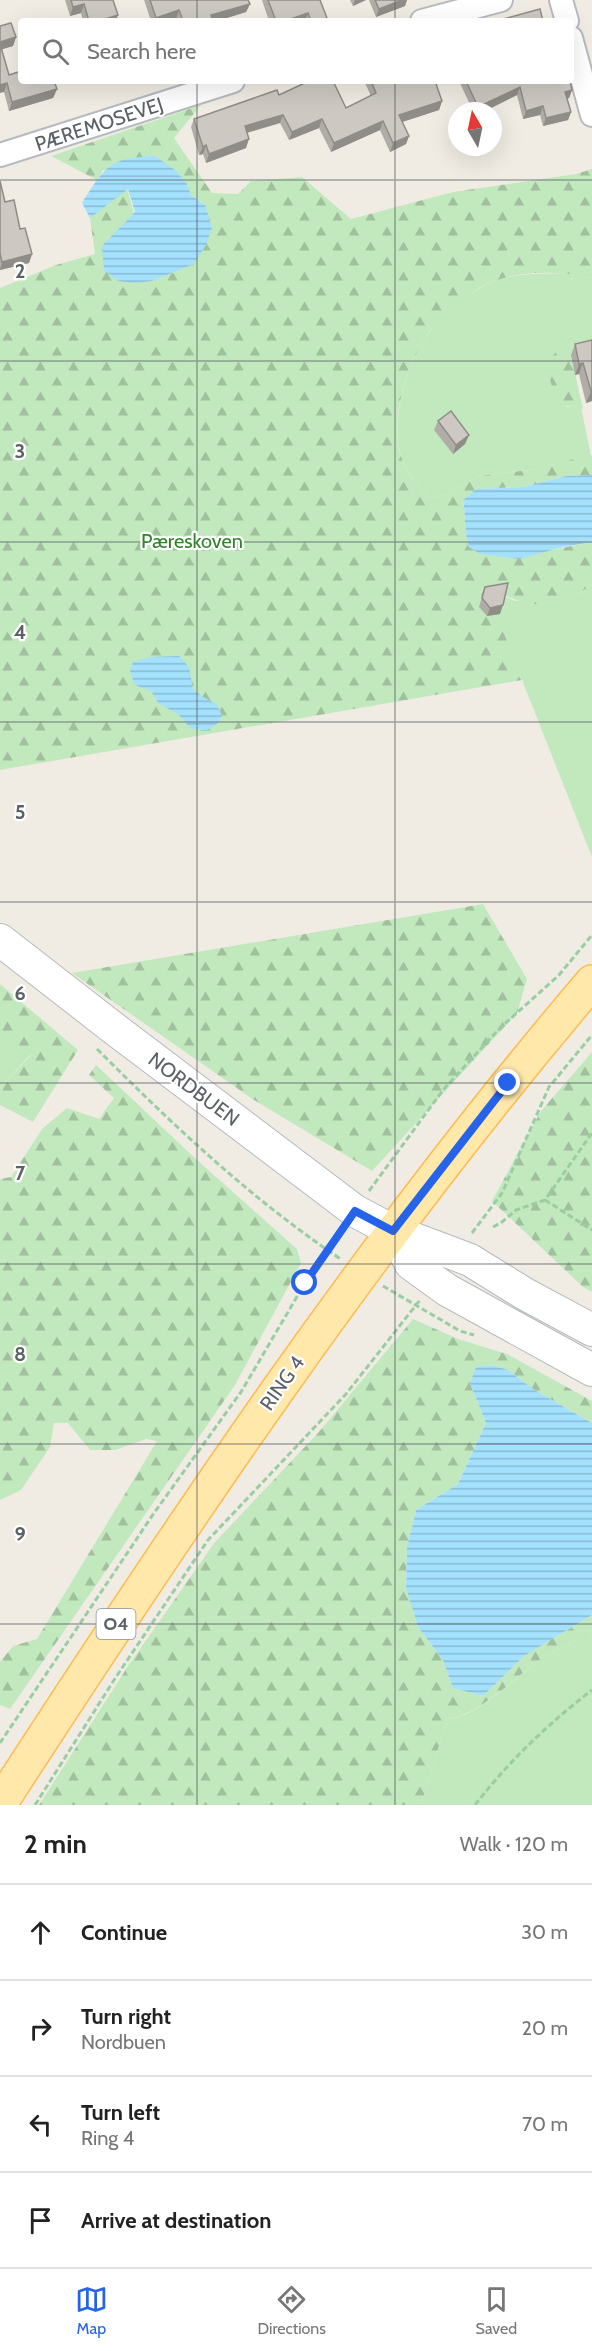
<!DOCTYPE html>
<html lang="en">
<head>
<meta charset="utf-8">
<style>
	body { margin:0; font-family:Cabin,sans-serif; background:#f2f2f2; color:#222 }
	.compass { position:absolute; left:448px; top:102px; width:54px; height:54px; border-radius:50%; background:#fff; box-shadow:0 6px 24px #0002; rotate:351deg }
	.stop { position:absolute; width:18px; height:18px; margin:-14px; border:4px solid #2563eb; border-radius:50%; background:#fff }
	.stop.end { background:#2563eb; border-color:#fff; box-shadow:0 2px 6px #0008 }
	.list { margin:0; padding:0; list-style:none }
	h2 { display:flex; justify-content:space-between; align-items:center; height:78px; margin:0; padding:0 24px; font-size:26px }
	h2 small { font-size:20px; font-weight:400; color:#767676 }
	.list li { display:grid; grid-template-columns:39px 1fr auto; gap:18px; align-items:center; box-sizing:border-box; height:96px; padding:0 24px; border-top:2px solid #e0e0e0 }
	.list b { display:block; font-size:22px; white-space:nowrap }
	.list p { margin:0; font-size:20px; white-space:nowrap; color:#767676 }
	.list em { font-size:20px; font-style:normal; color:#767676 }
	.icon { flex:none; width:33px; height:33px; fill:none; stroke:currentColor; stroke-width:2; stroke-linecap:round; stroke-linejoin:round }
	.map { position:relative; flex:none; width:592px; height:1805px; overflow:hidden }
	.search { position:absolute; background:#fff; box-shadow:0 6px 24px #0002; left:18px; right:18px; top:18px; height:66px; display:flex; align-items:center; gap:15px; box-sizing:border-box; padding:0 21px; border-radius:6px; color:#767676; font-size:22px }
	.sheet { height:462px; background:#fff }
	nav { display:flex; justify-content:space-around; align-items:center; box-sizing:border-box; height:84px; border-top:2px solid #e0e0e0; background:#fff; font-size:16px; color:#767676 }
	nav a { display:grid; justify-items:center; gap:3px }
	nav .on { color:#2563eb }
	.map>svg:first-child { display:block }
	.green { fill:#c2e9be }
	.forest { fill:url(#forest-firs) }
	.water { fill:url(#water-rules) }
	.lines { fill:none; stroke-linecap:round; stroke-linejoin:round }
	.street-casing { stroke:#b6bbbf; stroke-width:26 }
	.secondary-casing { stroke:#b5babf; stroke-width:34 }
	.primary-casing { stroke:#febb4e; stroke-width:36 }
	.path { stroke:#98cea1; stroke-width:3; stroke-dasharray:6 3; stroke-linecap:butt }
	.street { stroke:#fff; stroke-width:22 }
	.secondary { stroke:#fff; stroke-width:32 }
	.primary { stroke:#ffe8a9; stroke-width:33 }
	.wall { fill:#b0ada7 }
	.shaded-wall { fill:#908d88 }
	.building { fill:#cdc9c2; stroke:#908d88; stroke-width:1.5 }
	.route { stroke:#2563eb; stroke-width:8 }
	.grid { fill:none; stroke:#5b6166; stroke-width:1.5; stroke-opacity:0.55 }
	.labels { text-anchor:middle; stroke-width:4.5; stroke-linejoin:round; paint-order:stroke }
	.shield { fill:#fff; stroke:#8c9094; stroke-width:1.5 }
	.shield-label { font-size:18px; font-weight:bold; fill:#5b6166 }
	.street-label { font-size:20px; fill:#5b6166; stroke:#fff }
	.park-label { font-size:20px; fill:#31842d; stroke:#fff }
	.grid-label { font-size:20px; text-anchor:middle; font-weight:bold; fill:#5b6166; stroke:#fff; stroke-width:4.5; stroke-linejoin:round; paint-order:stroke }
</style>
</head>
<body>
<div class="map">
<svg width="592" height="1805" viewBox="0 0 592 1805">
	<defs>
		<pattern id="forest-firs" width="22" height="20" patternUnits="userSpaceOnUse" patternTransform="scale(1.5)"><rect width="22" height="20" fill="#c2e9be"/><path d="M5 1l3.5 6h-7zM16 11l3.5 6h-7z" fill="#a1c09e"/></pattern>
		<pattern id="water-rules" width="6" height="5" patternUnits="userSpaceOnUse" patternTransform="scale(1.5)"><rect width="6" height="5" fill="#a4e1ff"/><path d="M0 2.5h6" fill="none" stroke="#89bad2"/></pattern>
	</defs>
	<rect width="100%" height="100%" fill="#f0ece4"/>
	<!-- green -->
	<path class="green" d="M570,273L592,278V340L561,348L567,407H581L591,456L528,470L478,476L450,494L430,498C417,485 405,471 400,452C391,418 408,357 431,330C442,317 465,297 480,288C505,272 541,274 570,273Z
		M592,585V857L486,589L515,601L574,596Z
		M0,1032L31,1054L0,1088Z
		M592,1634V1805H421L447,1719C475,1719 517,1676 541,1659C557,1649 575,1642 592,1634Z"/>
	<!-- forest -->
	<path class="forest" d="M201,105L174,138L212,193L238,194L251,181L302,177L351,219L453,192L576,174L592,169V278C557,270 513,270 481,287C474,290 469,297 463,302C452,311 438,321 429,332C408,361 390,417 400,453C405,471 417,485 430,498L450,494L478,476L528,470L592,455V475L566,476L523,487L476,489L463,500C466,516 464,532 469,547L541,552L592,542V585L574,596L530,605L487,589L522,680L0,770V288L56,265L95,254L90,218L127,188L152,281L194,264L205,205L190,194L187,184L103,170L97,180L51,156Z
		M592,340L571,356L583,409C577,407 570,408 565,405C549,395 542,359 560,349C569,344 582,343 592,340Z
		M483,904L527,979L517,1013L372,1171L254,1100L72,973Z
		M0,984L78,1050L33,1122L0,1105V1088L31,1055L0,1032Z
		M592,1052V1292L583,1287L492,1201L541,1111Z
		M96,1065L197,1160L297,1249L301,1263L235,1385L10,1709L0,1705V1662L13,1646L37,1639L157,1441L146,1439L115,1450H90L68,1423H54L50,1447L21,1490L0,1500V1179L11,1177L42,1129L67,1108L99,1119L114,1098L89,1075Z
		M413,1319L458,1339L507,1354L592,1401V1423L533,1389L508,1370L492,1365L476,1367L470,1383L486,1423L458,1484L416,1510L407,1547L406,1588L418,1627L443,1660L453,1688L483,1696L524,1656L592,1615V1634C575,1642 557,1649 541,1659C517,1676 475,1718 447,1719L421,1805H39L128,1666L215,1542L318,1433Z"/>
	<!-- water -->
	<path class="water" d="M155,156L175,170L187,184L191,195L205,205L212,228L206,245L194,264L152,281L134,283L118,281L104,270L102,246L135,212L128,189L90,218L82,203C106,166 108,158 155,156Z
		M592,475V542L563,547L519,559L480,554L469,547C464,532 466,516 463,500L476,489L523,487L566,476Z
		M179,656L189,667L193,689L203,697L217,704L222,716L218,723L206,731L190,728L179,715L158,703L151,691L135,685L130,671L133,662L151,657Z
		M492,1365L508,1370L533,1389L592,1423V1615L524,1656L483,1696L453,1688L443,1660L418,1627L406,1588L407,1547L416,1510L458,1484L486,1423L470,1383L476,1367Z"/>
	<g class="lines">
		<defs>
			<path id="street" d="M561,0L567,21
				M422,21L501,0
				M571,38L592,115
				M0,155L233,81"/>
			<path id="secondary" d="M0,940L112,1027L355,1211L393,1231L470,1260L525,1294L592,1330
				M393,1231L411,1264L447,1290L592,1370"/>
			<path id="primary" d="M0,1804C184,1520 372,1240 592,982"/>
		</defs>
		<!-- street casing -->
		<use href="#street" class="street-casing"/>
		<!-- secondary casing -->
		<use href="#secondary" class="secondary-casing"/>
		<!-- primary casing -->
		<use href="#primary" class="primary-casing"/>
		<!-- path -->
		<path class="path" d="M97,1049C175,1127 250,1198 342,1260
			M369,1191L443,1090L499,1029L559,975L592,935
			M545,1200L592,1230
			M493,1227L502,1222L516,1210L545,1200L592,1133
			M472,1233L502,1193L549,1087L592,1035
			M383,1286L460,1331L474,1335
			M0,1743L154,1513L241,1392L305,1283L342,1231
			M35,1805L116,1677L208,1540L346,1394L420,1300
			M475,1805C509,1761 548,1724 592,1690"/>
		<!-- street -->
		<use href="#street" class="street"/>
		<!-- secondary -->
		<use href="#secondary" class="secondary"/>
		<!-- primary -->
		<use href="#primary" class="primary"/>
	</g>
	<!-- wall -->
	<path class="wall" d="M65,0H113L116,21H83L81,13L70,16Z
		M144,0H248L250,4L246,12L217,21H177L176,19L170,21H151Z
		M262,0H320L327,18L326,21H269Z
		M350,0H366L353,6Z
		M369,0H407L405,6L376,17Z
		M0,26L16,37L13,46L2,49L9,75L57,89L53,98L9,111L4,92Z
		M364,81H435L442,101L439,110L402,122L409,136L406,144L390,152L380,130L331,152L319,128L289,140L280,123L247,133L246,148L206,163L203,154L199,155L191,127L194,119L279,95L346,108L371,96Z
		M459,81H570L572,90L569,98L567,99L571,112L568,120L543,126L540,115L523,119L517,95L485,111H473Z
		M0,181L5,202L20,229L32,254L29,263L0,270Z
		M592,340V401L586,403L579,374L575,375L571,355L575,344Z
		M438,421L469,435L465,444L453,454L434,430Z
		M485,587L500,614L487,616L479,607Z"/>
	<!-- shaded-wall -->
	<path class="shaded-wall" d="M355,0H366L353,6Z
		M402,0H407L405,6L376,17L379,9Z
		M84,4L81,13L70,16L73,7Z
		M250,4L246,12L217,21H209L211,15Z
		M179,10L176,19L170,21H155L156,18Z
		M308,13L305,21H285Z
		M118,15L116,21H99Z
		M16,37L13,46L0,50V42Z
		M7,83L4,92L0,93V85Z
		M520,87L517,95L485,111H477L478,107Z
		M57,89L53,98L9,111L12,102Z
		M572,90L569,98L562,100L565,92Z
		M442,101L439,110L396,124L399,115Z
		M543,106L540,115L523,119L526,111Z
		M571,112L568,120L543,126L546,118Z
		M283,115L280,123L242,134L245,126Z
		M322,119L319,128L289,140L292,132Z
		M383,121L380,130L331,152L334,143Z
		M409,136L406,144L390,152L393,143Z
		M249,139L246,148L206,163L209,154Z
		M206,145L203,154L199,155L203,147Z
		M32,254L29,263L0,270L2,262Z
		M583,363L579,374L575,375L579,364Z
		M591,391H592V401L586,403Z
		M469,435L465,444L453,454L456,445Z
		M503,605L500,614L487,616L490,608Z"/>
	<!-- building -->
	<path class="building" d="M71,0H113L118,15L99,21H89L84,4L73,7Z
		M150,0H248L250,4L211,15L212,21H183L179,10L156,18Z
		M268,0H320L327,18L318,21H311L308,13L285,21H276Z
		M375,0H402L379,9Z
		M540,9L543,21H496Z
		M11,23L16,37L0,42V26Z
		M0,44L9,75L21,71V81H54L57,89L12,102L7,83L0,85Z
		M309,81H333L346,108L376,93L371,81H435L442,101L399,115L409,136L393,143L383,121L334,143L322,119L292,132L283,115L245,126L249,139L209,154L206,145L203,147L194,119L277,90L279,95Z
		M466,81H570L572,90L565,92L571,112L546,118L543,106L526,111L520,87L478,107Z
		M0,181L5,202L14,200L20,229L25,228L32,254L2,262L0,253Z
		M592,340V391H591L583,363L579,364L575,344Z
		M451,411L469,435L456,445L438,421Z
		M508,583L503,605L490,608L482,598L485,587Z"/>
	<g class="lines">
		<!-- route -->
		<path class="route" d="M305,1283L355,1211L393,1231L508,1083"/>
	</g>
	<!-- grid -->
	<path class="grid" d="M197,0V21M395,0V21M197,81V1805M395,81V1805M0,180H592M0,361H592M0,542H592M0,722H592M0,902H592M0,1083H592M0,1264H592M0,1444H592M0,1624H592"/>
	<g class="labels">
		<!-- shield labels -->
		<rect class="shield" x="96.5" y="1609" width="39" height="30" rx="4.5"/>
		<g class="shield-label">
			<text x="116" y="1630">O4</text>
		</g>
		<!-- street labels -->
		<g class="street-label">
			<text transform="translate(99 124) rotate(-18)" y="7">PÆREMOSEVEJ</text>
			<text transform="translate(194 1089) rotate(37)" y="7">NORDBUEN</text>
			<text transform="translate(282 1383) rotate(-55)" y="7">RING 4</text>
		</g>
		<!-- park labels -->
		<g class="park-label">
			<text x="192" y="548">Pæreskoven</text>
		</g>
	</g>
	<g class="grid-label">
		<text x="20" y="278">2</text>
		<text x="20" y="458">3</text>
		<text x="20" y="639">4</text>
		<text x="20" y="819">5</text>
		<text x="20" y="1000">6</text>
		<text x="20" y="1180">7</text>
		<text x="20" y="1361">8</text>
		<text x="20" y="1541">9</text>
	</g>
</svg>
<svg class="compass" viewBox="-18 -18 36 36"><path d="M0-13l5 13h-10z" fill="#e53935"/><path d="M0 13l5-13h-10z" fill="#767676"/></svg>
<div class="stop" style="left:305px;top:1283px"></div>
<div class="stop end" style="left:508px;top:1083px"></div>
<div class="search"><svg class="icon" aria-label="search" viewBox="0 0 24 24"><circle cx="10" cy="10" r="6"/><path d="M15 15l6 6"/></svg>Search here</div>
</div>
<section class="sheet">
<h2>2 min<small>Walk · 120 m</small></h2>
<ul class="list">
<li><svg class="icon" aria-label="ahead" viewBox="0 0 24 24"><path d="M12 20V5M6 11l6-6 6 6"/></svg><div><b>Continue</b></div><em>30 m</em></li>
<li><svg class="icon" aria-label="right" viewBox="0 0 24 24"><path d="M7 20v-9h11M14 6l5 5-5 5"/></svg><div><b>Turn right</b><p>Nordbuen</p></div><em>20 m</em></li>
<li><svg class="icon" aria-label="left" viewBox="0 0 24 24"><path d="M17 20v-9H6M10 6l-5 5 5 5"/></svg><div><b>Turn left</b><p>Ring 4</p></div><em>70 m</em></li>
<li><svg class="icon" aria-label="arrive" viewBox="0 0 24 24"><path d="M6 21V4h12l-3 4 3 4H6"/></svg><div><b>Arrive at destination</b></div></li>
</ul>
</section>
<nav>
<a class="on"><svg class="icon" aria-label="map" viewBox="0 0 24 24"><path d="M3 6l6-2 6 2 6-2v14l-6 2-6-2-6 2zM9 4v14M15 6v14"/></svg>Map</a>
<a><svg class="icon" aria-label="directions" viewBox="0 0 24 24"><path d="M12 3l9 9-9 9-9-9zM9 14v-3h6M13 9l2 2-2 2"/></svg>Directions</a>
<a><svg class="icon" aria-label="saved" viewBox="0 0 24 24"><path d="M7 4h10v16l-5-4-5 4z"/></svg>Saved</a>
</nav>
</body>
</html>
